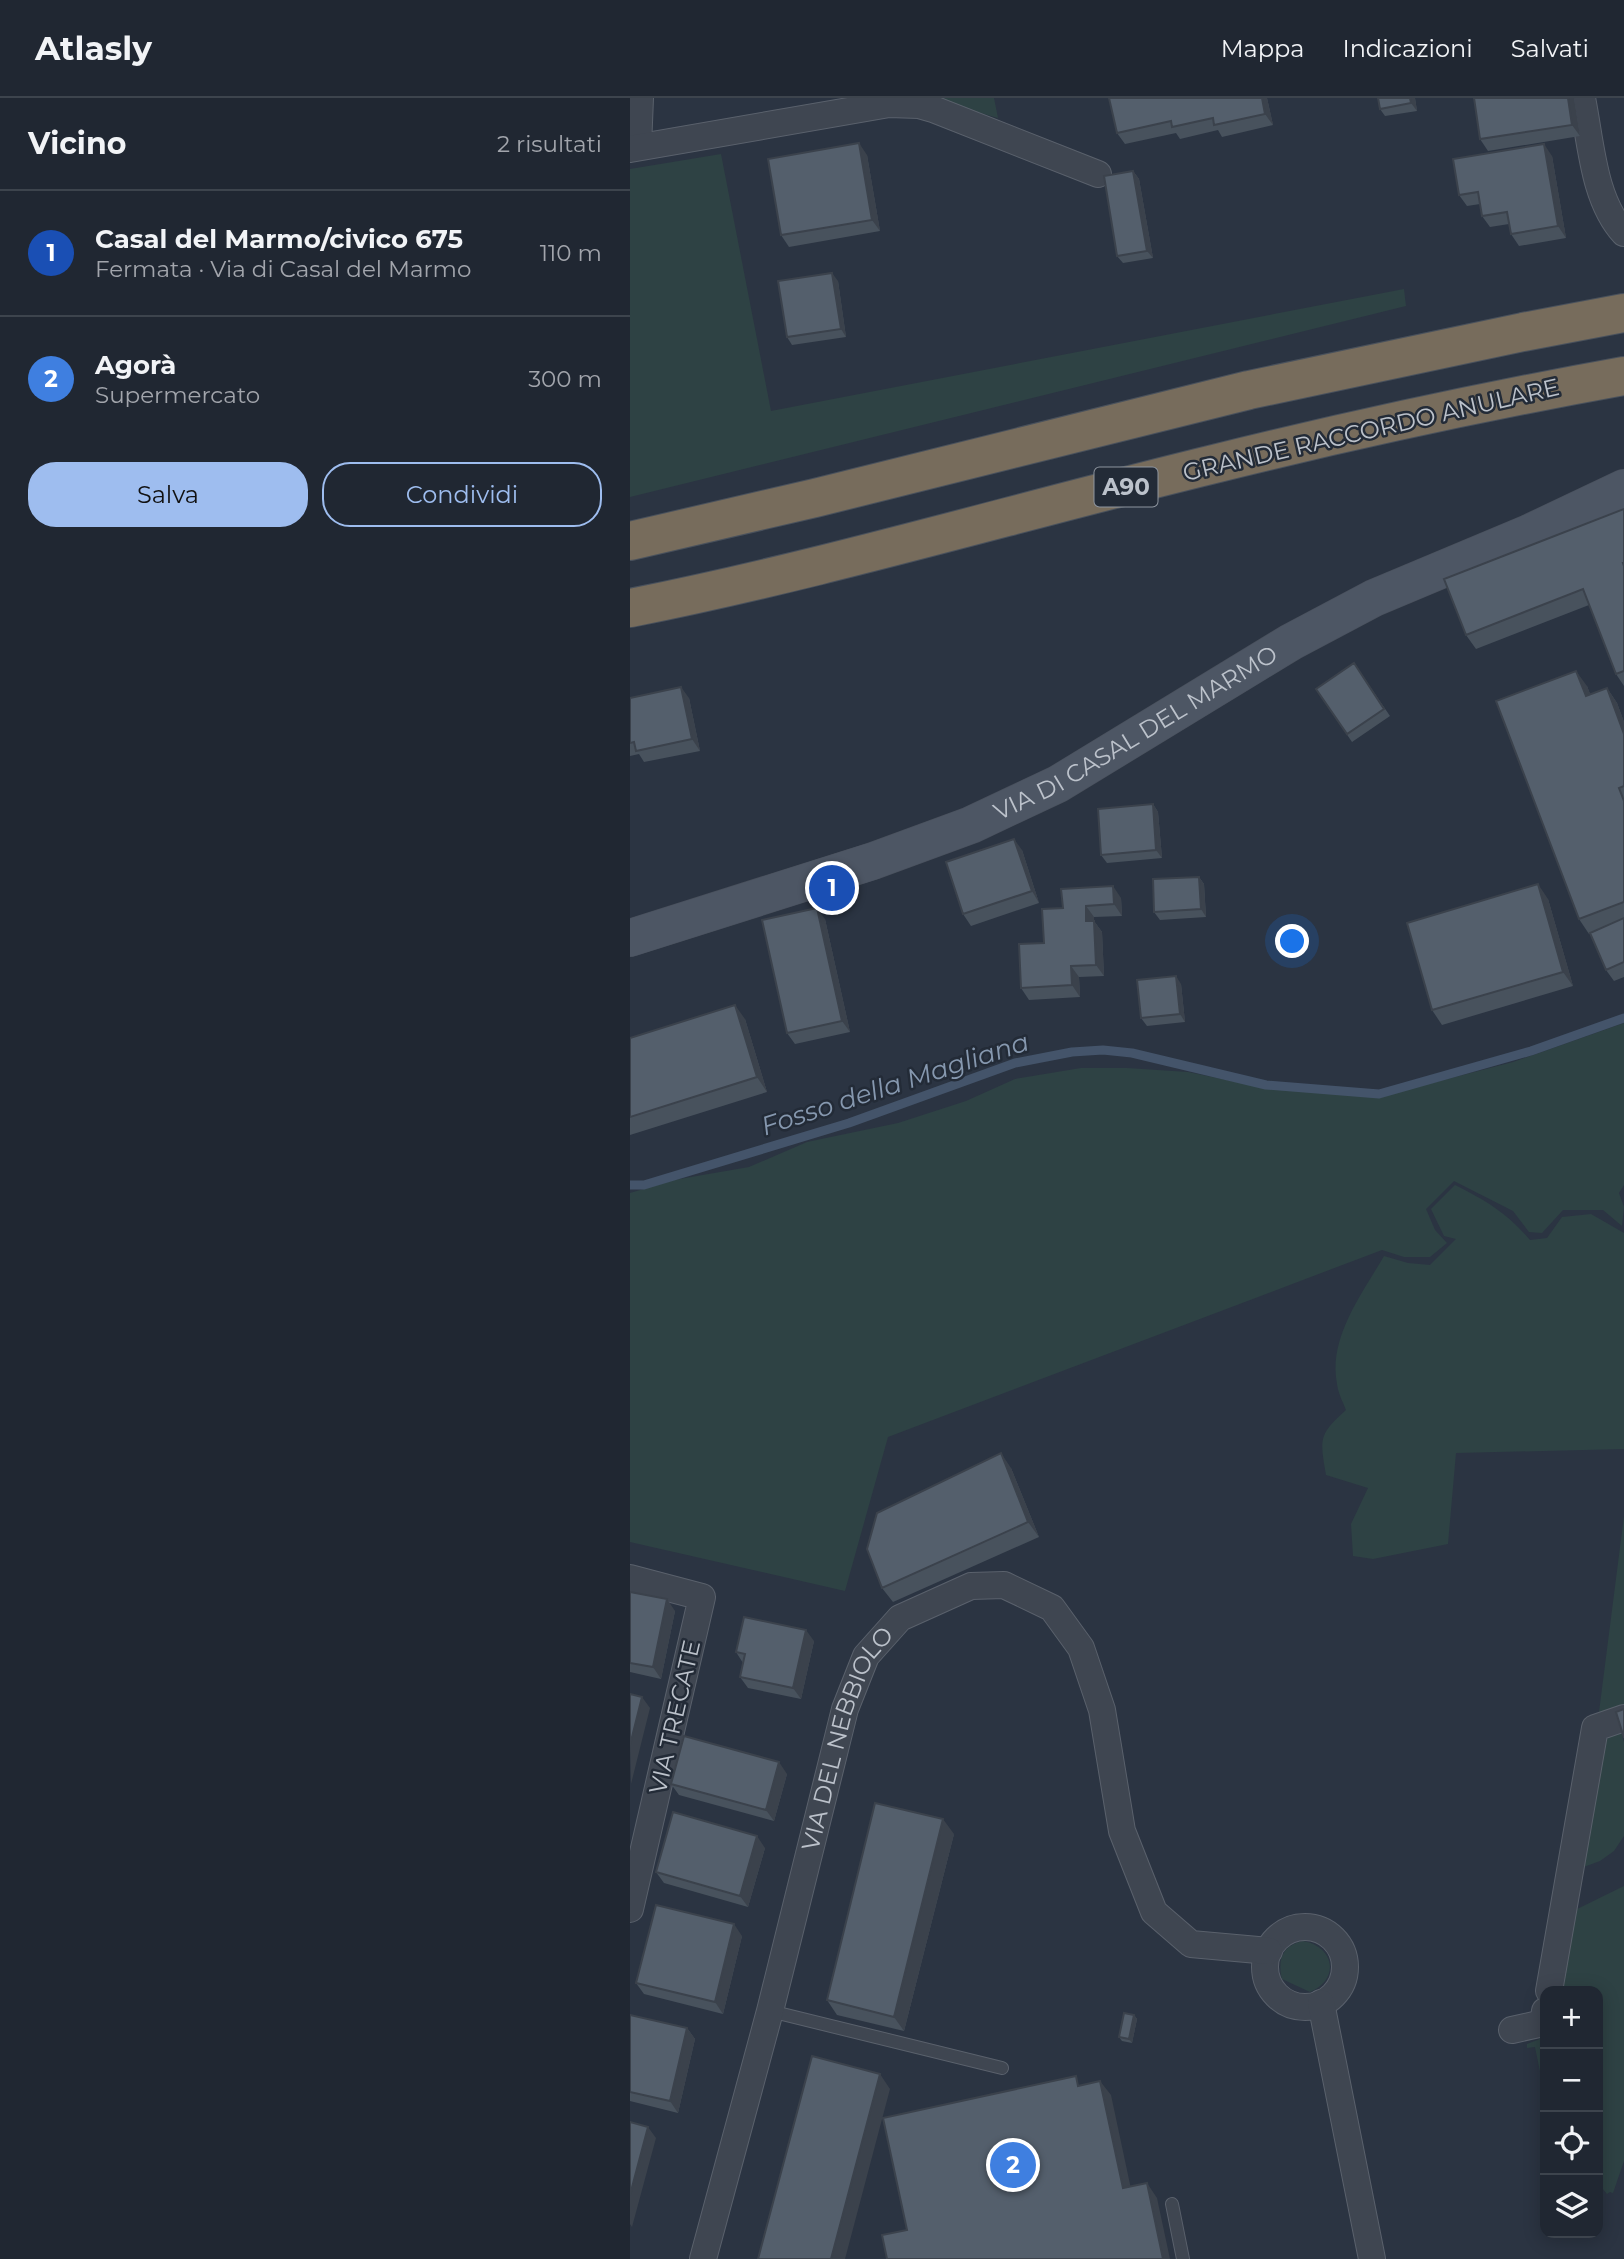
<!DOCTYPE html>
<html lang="it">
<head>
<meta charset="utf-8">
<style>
	body { margin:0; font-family:Montserrat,sans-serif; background:#282f3a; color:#f1f3f6 }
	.controls { position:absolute; right:21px; bottom:21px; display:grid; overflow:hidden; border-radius:14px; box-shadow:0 4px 18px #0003 }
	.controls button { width:63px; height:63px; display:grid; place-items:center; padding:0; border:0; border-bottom:2px solid #3d444d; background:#202732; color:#f1f3f6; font:35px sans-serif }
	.you { position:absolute; left:663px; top:844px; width:24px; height:24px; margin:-18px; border:5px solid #fff; border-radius:50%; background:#1a73e8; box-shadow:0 0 0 10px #1a73e833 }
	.badge { display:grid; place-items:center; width:46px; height:46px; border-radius:50%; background:#9ebdef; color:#fff; font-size:23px; font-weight:700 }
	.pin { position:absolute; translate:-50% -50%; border:4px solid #fff; box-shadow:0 2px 7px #0006 }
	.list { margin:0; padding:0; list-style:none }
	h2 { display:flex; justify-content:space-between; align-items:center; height:91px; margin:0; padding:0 28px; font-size:30px }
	h2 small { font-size:23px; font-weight:400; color:#a2a5ac }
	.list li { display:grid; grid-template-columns:46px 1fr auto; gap:21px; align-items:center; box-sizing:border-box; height:126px; padding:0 28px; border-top:2px solid #3d444d }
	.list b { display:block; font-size:26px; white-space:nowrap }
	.list p { margin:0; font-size:23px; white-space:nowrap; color:#a2a5ac }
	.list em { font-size:23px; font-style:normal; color:#a2a5ac }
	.actions { display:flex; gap:14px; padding:21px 28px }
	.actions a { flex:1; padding:16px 0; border:2px solid #9ebdef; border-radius:28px; text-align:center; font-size:24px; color:#9ebdef }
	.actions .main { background:#9ebdef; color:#111 }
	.icon { flex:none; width:38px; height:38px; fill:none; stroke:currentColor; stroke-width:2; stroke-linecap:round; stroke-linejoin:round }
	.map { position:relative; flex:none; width:994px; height:2161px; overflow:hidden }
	header { display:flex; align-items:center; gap:42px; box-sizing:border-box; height:98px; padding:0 35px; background:#202732; border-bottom:2px solid #3d444d }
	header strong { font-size:33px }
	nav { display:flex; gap:38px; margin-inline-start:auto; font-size:24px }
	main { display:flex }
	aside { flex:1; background:#202732 }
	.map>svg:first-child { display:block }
	.green { fill:#2e4244 }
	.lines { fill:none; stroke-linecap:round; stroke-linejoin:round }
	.stream { stroke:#44546a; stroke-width:9 }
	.service-casing { stroke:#5a616c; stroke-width:14 }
	.minor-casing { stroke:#5a616c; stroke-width:28 }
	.secondary-casing { stroke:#484f5b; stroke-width:38 }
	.motorway-casing { stroke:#49515c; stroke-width:40 }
	.service { stroke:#3f4651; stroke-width:12 }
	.minor { stroke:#3f4651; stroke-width:26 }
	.secondary { stroke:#4d5664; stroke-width:37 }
	.motorway { stroke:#776c5c; stroke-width:38 }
	.wall { fill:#48525d }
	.shaded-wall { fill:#3b424c }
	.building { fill:#545f6c; stroke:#3b424c; stroke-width:2 }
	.labels { text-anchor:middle; stroke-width:5; stroke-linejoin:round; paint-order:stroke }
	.shield { fill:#232b37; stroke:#8e959f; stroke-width:2 }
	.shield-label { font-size:23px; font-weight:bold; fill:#bcc2cb }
	.street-label { font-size:24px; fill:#bcc2cb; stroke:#232b37 }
	.water-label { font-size:26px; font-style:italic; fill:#8698af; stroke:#232b37 }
</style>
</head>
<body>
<header>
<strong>Atlasly</strong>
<nav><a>Mappa</a><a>Indicazioni</a><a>Salvati</a></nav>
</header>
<main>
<aside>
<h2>Vicino<small>2 risultati</small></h2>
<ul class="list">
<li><span class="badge" style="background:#1a4fb4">1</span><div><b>Casal del Marmo/civico 675</b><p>Fermata · Via di Casal del Marmo</p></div><em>110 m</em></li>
<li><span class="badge" style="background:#3f7fe0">2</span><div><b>Agorà</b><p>Supermercato</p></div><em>300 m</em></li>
</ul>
<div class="actions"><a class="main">Salva</a><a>Condividi</a></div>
</aside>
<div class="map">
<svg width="994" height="2161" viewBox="0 0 994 2161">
	<rect width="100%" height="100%" fill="#2b3442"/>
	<!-- green -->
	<path class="green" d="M299,0H364L368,20Z
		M91,56L141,313L774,191L776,208L0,399V71Z
		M994,925V1087L989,1095L994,1109L992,1128L973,1112H933L912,1135L899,1134L883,1113L824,1083L796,1111L805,1132L817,1145L800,1159H774L752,1152L258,1339L215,1493L0,1444V1095L44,1082L119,1069L177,1044L268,1025L336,1003L385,981L451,970H497L558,974L626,988L656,992L748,999L883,964Z
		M825,1087C857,1103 877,1115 900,1142L917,1140L932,1119L961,1116L994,1135V1351L826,1355L818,1446L743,1461L723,1458L721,1426L738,1390L696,1377C690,1341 688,1337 716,1312C713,1304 708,1295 707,1286C698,1240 732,1196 754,1158L778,1165L800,1167L826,1141L814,1138L801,1111Z
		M994,1418V1607L969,1614Z
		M990,1630L994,1644V1738L984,1753L970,1763L951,1770L971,1646Z
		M994,1788V2063L983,2095L980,2094L977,2096L968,2085V1893H928L943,1813Z
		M673,1843C705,1849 710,1881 680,1894L652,1881C647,1861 653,1847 673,1843Z
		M915,1939V1998L905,1949L897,1950V1946Z"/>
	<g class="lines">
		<!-- stream -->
		<path class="stream" d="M0,1087H14L219,1025L385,965L442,954L473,952L502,955L636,987L749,996L901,953L994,920"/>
		<defs>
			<path id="service" d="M140,1913L372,1970
				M542,2106L553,2161"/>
			<g id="minor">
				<path d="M952,0C961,44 963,101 994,135"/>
				<path d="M8,49L10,0"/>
				<path d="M0,51L259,6L289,7L303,11L468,76"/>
				<path d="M0,1480L72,1499L0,1811"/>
				<circle cx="675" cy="1869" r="40"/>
				<path d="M919,1893L965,1630L994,1620"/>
				<path d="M691,1905L742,2161"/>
				<path d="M882,1932L913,1925L915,1913"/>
				<path id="s1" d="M73,2161L140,1913L215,1611L236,1558L270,1520L341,1488L374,1487L422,1510L451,1550L472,1612L492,1733L524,1814L561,1846L639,1853"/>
			</g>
			<g id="secondary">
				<path id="s2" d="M0,840L243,763L341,727L428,686L661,544L744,500L899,435L994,390"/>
			</g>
			<path id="motorway" d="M0,443L185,400L619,292L893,234L994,215
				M0,510C196,471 387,414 580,367C717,333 855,303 994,278"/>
		</defs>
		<!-- service casing -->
		<use href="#service" class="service-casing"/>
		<!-- minor casing -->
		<use href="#minor" class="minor-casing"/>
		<!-- secondary casing -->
		<use href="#secondary" class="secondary-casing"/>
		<!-- motorway casing -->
		<use href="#motorway" class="motorway-casing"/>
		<!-- service -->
		<use href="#service" class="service"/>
		<!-- minor -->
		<use href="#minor" class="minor"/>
		<!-- secondary -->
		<use href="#secondary" class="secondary"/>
		<!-- motorway -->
		<use href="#motorway" class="motorway"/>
	</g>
	<!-- wall -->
	<path class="wall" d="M479,0H637L643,27L592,39L588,32L550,41L546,35L495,46L487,35Z
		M748,0H785L787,13L755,18L750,11Z
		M844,0H944L950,38L858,53L850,41Z
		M237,57L250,133L159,149L151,137Z
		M922,58L936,140L889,148L881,136L879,126L860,129L852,118L850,106L837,108L829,97Z
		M503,73L509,81L523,160L493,165L487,158Z
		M208,183L216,239L162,247L157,239Z
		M994,411V588L986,576L959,507L846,551L836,537Z
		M724,565L760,618L722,644L686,591Z
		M957,588L960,596L977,590L987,605L994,624V879L984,883L976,872L960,836H959L949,821Z
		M0,600H59L70,653L14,664L9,656L0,658Z
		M523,706L528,714L532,760L477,765L471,757Z
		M392,752L409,805L341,828L333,816Z
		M569,779L574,786L576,819L530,822L524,814Z
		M491,800L492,818L464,819V823L472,834L474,878L449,879L450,899L399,902L391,890L433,810Z
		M918,801L943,888L812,927L802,912Z
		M195,821L220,934L165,946L157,935Z
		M551,886L555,924L517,928L511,920Z
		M115,921L137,994L0,1037V940Z
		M381,1370L409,1439L263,1504L252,1490Z
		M0,1494L45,1513L31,1581L0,1574Z
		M184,1543L171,1601L118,1590L110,1579L113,1565L106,1554Z
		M157,1676L144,1723L49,1697L41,1686Z
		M324,1736L274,1933L207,1917L197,1902Z
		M135,1750L118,1809L34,1785L26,1774Z
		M112,1838L93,1916L14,1896L6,1885Z
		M0,1917L57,1930L65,1941L48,2015L0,2003Z
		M504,1917L507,1921L502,1945L492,1943L489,1939Z"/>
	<!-- shaded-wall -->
	<path class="shaded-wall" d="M632,0H637L643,27L635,16Z
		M780,0H785L787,13L781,5Z
		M938,0H944L950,38L942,27Z
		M229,45L237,57L250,133L242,122Z
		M914,46L922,58L936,140L928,128Z
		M503,73L509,81L523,160L517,153Z
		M202,175L208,183L216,239L211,231Z
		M946,573L957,588L966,612L956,598Z
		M51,589L59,600L70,653L62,641Z
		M977,590L987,605L994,624V636Z
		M523,706L528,714L532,760L526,752Z
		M384,741L392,752L409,805L402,793Z
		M569,779L574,786L576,819L571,811Z
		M908,786L918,801L943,888L933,874Z
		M483,788L491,800L492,818L484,806Z
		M456,808L464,819V835L456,823Z
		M187,810L195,821L220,934L212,923Z
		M464,823L472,834L474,878L466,867Z
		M441,868L449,879L450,899L442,887Z
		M546,878L551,886L555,924L550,916Z
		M105,907L115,921L137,994L127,979Z
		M371,1355L381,1370L409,1439L398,1424Z
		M37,1501L45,1513L31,1581L23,1569Z
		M176,1532L184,1543L171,1601L163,1590Z
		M12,1599L20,1610L1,1686L0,1647Z
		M149,1664L157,1676L144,1723L136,1712Z
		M313,1721L324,1736L274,1933L264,1919Z
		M127,1738L135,1750L118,1809L110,1798Z
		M104,1826L112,1838L93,1916L85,1904Z
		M504,1917L507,1921L502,1945L499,1941Z
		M57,1930L65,1941L48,2015L40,2003Z
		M250,1976L260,1991L215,2161H201Z
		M470,1983L481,1997L504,2105L493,2090Z
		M18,2029L26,2040L2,2129L0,2126V2097Z
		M517,2085L527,2100L540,2161H533Z"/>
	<!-- building -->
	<path class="building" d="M479,0H632L635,16L584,27L583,20L542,29L541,23L487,35Z
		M748,0H780L781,5L750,11Z
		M844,0H938L942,27L850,41Z
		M229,45L242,122L151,137L138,61Z
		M914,46L928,128L881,136L877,114L852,118L848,94L829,97L823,61Z
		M503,73L517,153L487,158L474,78Z
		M202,175L211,231L157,239L148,183Z
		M994,411V465H993L994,468V573L986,576L953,491L836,537L814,481Z
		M724,565L754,611L717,636L686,591Z
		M946,573L956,598L977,590L994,636V688L989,690L994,703V804L949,821L866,603Z
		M51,589L62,641L6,653L4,644L0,645V600Z
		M523,706L526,752L471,757L468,711Z
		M384,741L402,793L333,816L316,764Z
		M569,779L571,811L524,814L523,781Z
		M908,786L933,874L802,912L777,825Z
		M483,788L484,806L456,808V823H464L466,867L441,868L442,887L391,890L389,846L414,845L412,811L433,810L431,791Z
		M187,810L212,923L157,935L132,822Z
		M994,820V864L976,872L960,835Z
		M546,878L550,916L511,920L507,882Z
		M105,907L127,979L0,1019V940Z
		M371,1355L398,1424L252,1490L237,1451L247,1415Z
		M0,1494L37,1501L23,1569L0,1565Z
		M114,1519L176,1532L163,1590L110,1579L115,1556L106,1554Z
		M0,1596L12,1599L0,1647Z
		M994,1611V1640L986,1614Z
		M54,1638L149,1664L136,1712L41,1686Z
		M245,1705L313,1721L264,1919L197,1902Z
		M43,1714L127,1738L110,1798L26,1774Z
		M26,1807L104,1826L85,1904L6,1885Z
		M494,1915L504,1917L499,1941L489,1939Z
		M0,1917L57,1930L40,2003L0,1994Z
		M182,1958L250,1976L201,2161H128Z
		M446,1978L448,1988L470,1983L493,2090L517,2085L533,2161H257L252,2137L277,2132L253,2020Z
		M0,2024L18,2029L0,2097Z"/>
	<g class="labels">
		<!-- shield labels -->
		<rect class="shield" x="464.5" y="369.5" width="63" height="39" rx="5"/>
		<g class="shield-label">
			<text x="496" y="397">A90</text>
		</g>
		<!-- street labels -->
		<g class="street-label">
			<text transform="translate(741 332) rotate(-13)" y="8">GRANDE RACCORDO ANULARE</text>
			<text dy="8" stroke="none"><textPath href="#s2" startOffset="548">VIA DI CASAL DEL MARMO</textPath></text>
			<text transform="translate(45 1619) rotate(-77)" y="8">VIA TRECATE</text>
			<text dy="8" stroke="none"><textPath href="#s1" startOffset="541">VIA DEL NEBBIOLO</textPath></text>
		</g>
		<!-- water labels -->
		<g class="water-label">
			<text transform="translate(265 986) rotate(-18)" y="9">Fosso della Magliana</text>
		</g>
	</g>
</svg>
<div class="controls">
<button>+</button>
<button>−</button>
<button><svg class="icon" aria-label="locate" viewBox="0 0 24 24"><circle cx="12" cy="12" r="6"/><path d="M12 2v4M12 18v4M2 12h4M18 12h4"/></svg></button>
<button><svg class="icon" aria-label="layers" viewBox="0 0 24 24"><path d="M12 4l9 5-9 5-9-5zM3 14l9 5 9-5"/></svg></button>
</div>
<div class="you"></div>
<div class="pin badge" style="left:202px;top:790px;background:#1a4fb4">1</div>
<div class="pin badge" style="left:383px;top:2067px;background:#3f7fe0">2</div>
</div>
</main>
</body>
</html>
